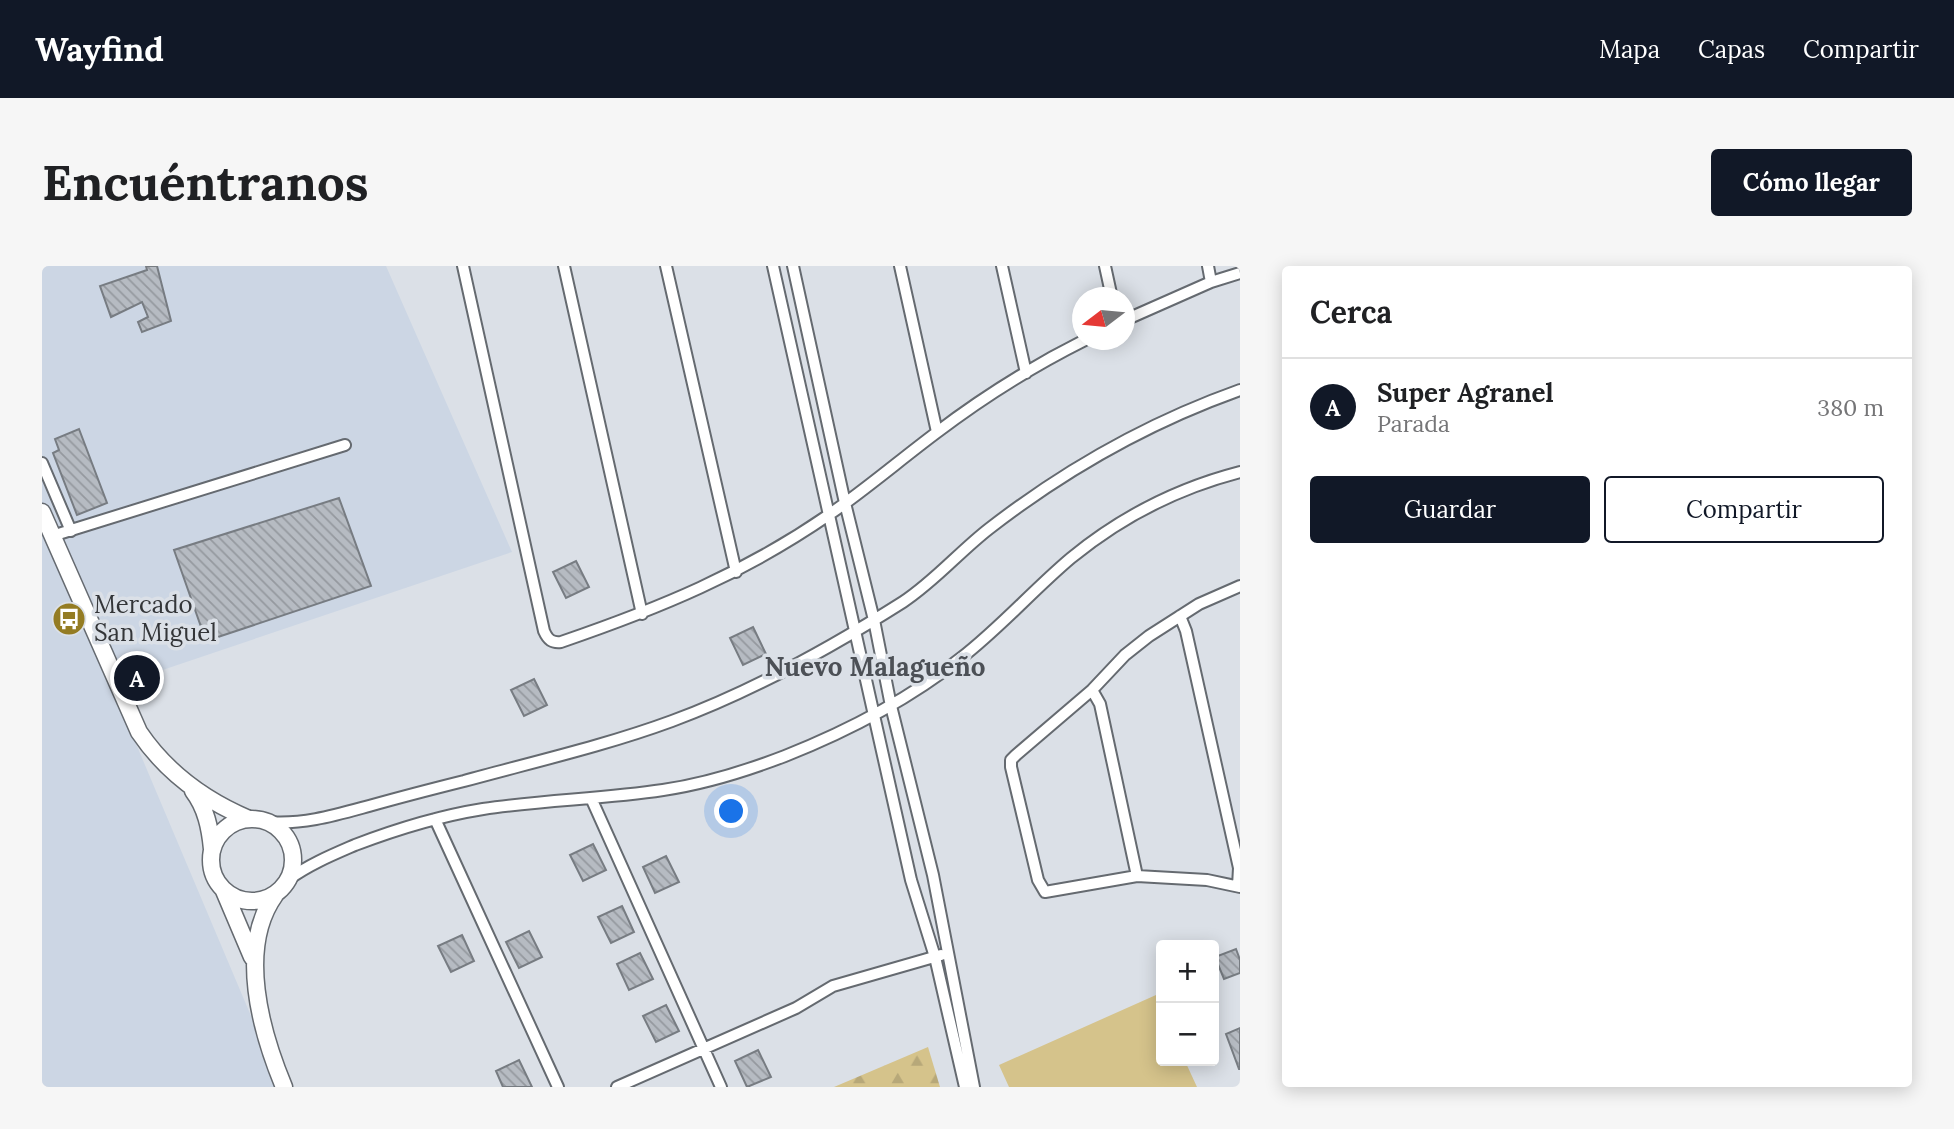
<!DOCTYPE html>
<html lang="es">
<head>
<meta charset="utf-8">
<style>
	body { margin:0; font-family:Lora,serif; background:#f6f6f6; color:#202124 }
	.controls { position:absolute; right:21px; bottom:21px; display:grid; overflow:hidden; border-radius:7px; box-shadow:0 4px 18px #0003 }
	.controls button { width:63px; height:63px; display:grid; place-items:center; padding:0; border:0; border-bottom:2px solid #e0e0e0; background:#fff; color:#202124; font:35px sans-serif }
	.compass { position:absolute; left:1030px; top:21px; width:63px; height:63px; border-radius:50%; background:#fff; box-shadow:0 4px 18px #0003; rotate:254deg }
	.you { position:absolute; left:690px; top:546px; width:24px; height:24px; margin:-18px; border:5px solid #fff; border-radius:50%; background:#1a73e8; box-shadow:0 0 0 10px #1a73e833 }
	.badge { display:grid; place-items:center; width:46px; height:46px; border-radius:50%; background:#111827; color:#fff; font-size:23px; font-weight:700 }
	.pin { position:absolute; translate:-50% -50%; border:4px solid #fff; box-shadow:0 2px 7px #0006 }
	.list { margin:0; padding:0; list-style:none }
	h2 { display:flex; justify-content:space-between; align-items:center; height:91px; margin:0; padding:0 28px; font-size:30px }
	h2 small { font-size:23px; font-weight:400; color:#757577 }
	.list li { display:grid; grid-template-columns:46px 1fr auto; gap:21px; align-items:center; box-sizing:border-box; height:98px; padding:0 28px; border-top:2px solid #e0e0e0 }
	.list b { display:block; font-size:26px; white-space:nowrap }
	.list p { margin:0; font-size:23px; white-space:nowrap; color:#757577 }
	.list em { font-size:23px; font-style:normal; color:#757577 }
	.actions { display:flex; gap:14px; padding:21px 28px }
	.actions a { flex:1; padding:16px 0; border:2px solid #111827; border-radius:7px; text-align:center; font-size:24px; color:#111827 }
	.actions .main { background:#111827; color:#fff }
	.map { position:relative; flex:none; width:1198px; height:821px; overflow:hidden; border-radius:7px }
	header { display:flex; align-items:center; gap:42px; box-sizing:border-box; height:98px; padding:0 35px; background:#111827; color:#fff }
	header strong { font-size:33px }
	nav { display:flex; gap:38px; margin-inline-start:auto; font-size:24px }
	.intro { display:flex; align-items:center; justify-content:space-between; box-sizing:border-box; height:168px; padding:0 42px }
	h1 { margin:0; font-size:49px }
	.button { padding:18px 32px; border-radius:7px; background:#111827; color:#fff; font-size:24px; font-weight:700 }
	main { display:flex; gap:42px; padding:0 42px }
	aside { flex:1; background:#fff; border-radius:7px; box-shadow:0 4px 18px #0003 }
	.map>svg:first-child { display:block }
	.built { fill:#ccd6e4 }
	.forest { fill:url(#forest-firs) }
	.pitch { fill:#d5c38b }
	.building { fill:url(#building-back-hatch); stroke:#777c82; stroke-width:2 }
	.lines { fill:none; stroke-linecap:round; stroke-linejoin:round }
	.street-casing { stroke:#656a70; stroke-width:14 }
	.secondary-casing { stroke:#656a70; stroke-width:19 }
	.street { stroke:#fff; stroke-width:10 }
	.secondary { stroke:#fff; stroke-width:16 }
	.labels { text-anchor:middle; stroke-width:7; stroke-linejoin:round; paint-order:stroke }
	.poi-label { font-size:24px; fill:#333538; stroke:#dbe0e7; text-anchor:start }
	.neighbourhood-label { font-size:26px; font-weight:bold; fill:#4c5056; stroke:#dbe0e7 }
</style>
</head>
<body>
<header>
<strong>Wayfind</strong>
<nav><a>Mapa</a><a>Capas</a><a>Compartir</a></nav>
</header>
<div class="intro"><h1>Encuéntranos</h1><a class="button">Cómo llegar</a></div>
<main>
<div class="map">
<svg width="1198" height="821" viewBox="0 0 1198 821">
	<defs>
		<pattern id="forest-firs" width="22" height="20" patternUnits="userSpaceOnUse" patternTransform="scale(1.75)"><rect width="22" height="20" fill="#d5c38b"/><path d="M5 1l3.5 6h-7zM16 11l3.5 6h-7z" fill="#b7a879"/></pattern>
		<pattern id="building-back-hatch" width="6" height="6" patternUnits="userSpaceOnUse" patternTransform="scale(1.75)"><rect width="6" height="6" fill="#b6bbc2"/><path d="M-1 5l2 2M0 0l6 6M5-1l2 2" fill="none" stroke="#95999f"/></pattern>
	</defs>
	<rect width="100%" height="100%" fill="#dbe0e7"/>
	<!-- built -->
	<path class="built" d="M0,0H344L470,286L70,421L239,821H0Z"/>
	<!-- forest -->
	<path class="forest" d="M886,781L898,821H792Z"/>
	<!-- pitch -->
	<path class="pitch" d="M1114,729L1119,741V795H1143L1155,821H967L957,799Z"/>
	<!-- building -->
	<path class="building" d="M104,0H115L129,55L100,66L96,56L106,51L100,36L69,51L58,20L105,4Z
		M37,163L65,237L35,249L11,187L17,184L13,173Z
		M297,232L329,320L164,375L132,284Z
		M534,295L547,321L524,332L511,306Z
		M711,361L724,388L701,399L688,372Z
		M492,413L505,439L482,450L469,424Z
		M551,578L564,604L541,615L528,589Z
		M624,590L637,616L613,627L601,601Z
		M580,640L592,666L569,677L556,651Z
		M487,665L500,691L477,702L464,676Z
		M420,669L432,695L409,706L396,680Z
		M1194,683L1198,694V707L1182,713L1173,691Z
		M598,687L611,713L587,724L575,698Z
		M624,739L637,765L614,776L601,750Z
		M1198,762V803H1197L1184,768Z
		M716,784L729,811L705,821L693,795Z
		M477,794L490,821H461L454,805Z"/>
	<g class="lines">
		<defs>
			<path id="street" d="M421,0L502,365C506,374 510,377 519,376C618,342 701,308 788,248C824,223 858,194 894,167C940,132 991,100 1043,74
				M522,0L600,348
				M624,0L694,306
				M731,0L869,614L893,691L923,821
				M751,0L803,237L832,354L849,440L891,609L932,821
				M858,0L895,166
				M960,0L984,107
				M1063,0L1070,32
				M1166,0L1169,16
				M1083,54L1169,16L1198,7
				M0,197L29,265
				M10,270L303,179
				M1198,320L1157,338L1107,370L1083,389L1050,424L974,489L969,494V501L996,614L1003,626L1095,610L1165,614L1198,621
				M1138,350L1144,365L1197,602L1196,620
				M1050,424L1058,438L1095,610
				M549,532L679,821
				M393,553L516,821
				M226,556C261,559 294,549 327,540C359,531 390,523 422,515C491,496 562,480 630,455C709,426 790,381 861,336C893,315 918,285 948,262C1023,204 1108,156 1198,124
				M247,613C268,598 290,589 313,579C355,563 397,550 441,543C500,534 561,533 621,524C662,518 704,505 743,490C806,465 866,434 919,392C958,362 991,324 1029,292C1079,251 1136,222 1198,206
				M575,821L754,742L791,720L899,689"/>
			<path id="secondary" d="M0,246L97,466C124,506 162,534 207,553
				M151,525C164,542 168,562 170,583
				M169 594a41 41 0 1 1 82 0a41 41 0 1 1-82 0Z
				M182,625L210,691
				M233,629C195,682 219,766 242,821"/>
		</defs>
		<!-- street casing -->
		<use href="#street" class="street-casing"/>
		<!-- secondary casing -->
		<use href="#secondary" class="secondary-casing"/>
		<!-- street -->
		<use href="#street" class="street"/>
		<!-- secondary -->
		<use href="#secondary" class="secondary"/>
	</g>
	<!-- icons -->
	<defs>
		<symbol id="bus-disc" viewBox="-11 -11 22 22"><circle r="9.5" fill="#947c23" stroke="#dbe0e7"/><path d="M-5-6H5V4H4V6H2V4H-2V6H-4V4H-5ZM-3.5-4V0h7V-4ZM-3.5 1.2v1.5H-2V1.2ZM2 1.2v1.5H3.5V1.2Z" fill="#fff"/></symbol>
	</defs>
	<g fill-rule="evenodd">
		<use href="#bus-disc" x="8" y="334" width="38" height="38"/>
	</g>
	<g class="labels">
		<!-- poi labels -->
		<g class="poi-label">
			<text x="52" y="347">Mercado<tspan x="52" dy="28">San Miguel</tspan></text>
		</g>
		<!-- neighbourhood labels -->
		<g class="neighbourhood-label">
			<text x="833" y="410">Nuevo Malagueño</text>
		</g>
	</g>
</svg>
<div class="controls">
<button>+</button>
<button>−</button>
</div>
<svg class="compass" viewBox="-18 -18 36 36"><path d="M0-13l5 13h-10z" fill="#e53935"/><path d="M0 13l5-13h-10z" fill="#757577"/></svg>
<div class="you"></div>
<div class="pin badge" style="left:95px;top:412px">A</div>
</div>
<aside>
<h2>Cerca<small></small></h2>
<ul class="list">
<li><span class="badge">A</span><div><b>Super Agranel</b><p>Parada</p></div><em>380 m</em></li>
</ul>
<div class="actions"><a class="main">Guardar</a><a>Compartir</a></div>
</aside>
</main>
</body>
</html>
